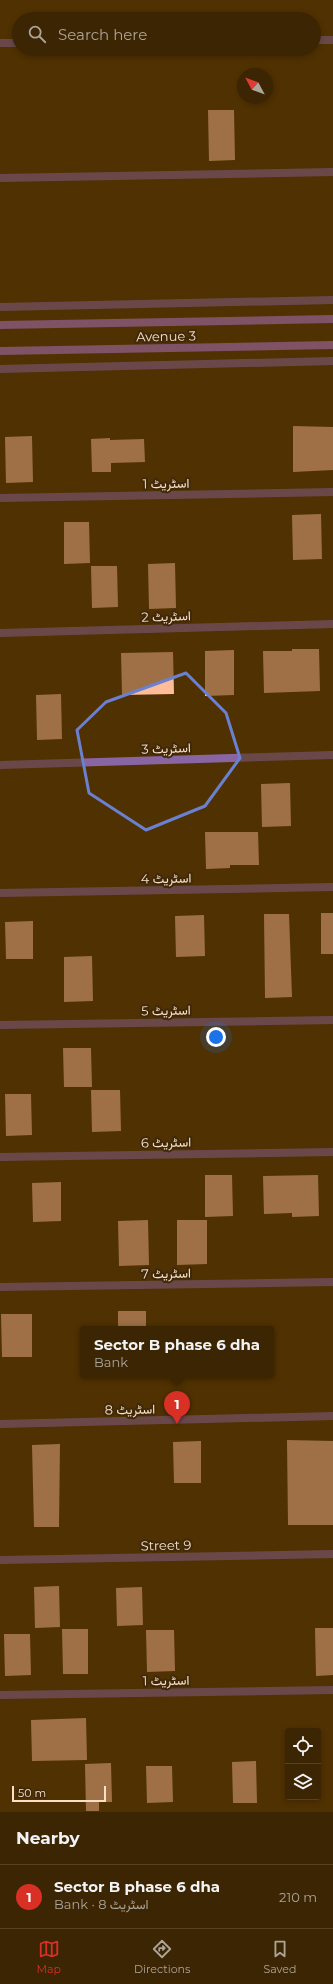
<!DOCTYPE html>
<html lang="en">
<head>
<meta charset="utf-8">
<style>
	body { margin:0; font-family:Montserrat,Vazirmatn,sans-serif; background:#432d0c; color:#f1f3f6 }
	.controls { position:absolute; right:12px; bottom:12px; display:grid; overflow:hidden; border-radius:4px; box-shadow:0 2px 6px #0003 }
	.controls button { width:36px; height:36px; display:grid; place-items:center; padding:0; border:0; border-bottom:1px solid #554224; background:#3c2502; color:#f1f3f6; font:20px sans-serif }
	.compass { position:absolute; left:237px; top:68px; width:36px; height:36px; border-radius:50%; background:#3c2502; box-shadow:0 2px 6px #0003; rotate:311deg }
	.scale { position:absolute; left:12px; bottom:10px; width:94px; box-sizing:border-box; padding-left:4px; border:2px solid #f9e1c5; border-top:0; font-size:11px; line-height:14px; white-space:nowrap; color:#f9e1c5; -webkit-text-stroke:3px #40290b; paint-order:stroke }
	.you { position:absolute; left:216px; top:1037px; width:14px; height:14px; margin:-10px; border:3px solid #fff; border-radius:50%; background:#1a73e8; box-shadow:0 0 0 6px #1a73e833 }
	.badge { display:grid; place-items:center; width:26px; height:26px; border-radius:50%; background:#d93025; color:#fff; font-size:13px; font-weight:700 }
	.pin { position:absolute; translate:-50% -33px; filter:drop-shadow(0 1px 2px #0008) }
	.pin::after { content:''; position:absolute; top:21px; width:14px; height:12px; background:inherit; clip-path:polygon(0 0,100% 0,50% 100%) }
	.popup { position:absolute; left:80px; top:1326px; width:194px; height:52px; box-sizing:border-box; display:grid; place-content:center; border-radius:4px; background:#3c2502; filter:drop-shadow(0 1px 3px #0005); font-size:13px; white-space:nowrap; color:#aca599 }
	.popup b { font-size:15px; color:#f1f3f6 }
	.popup::after { content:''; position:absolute; left:50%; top:100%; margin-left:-8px; border:8px solid transparent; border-top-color:#3c2502 }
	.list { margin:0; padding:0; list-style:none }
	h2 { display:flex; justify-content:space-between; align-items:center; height:52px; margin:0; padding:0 16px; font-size:17px }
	h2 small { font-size:13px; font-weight:400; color:#aca599 }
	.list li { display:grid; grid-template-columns:26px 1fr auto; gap:12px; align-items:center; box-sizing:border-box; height:64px; padding:0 16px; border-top:1px solid #554224 }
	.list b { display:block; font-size:15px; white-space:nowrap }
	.list p { margin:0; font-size:13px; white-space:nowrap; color:#aca599 }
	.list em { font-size:13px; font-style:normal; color:#aca599 }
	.icon { flex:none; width:22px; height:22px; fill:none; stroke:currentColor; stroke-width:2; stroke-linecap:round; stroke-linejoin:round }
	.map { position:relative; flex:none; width:333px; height:1812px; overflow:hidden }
	.search { position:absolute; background:#3c2502; box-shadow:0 2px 6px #0003; left:12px; right:12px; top:12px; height:44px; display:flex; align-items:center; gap:10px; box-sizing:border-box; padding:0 14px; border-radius:22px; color:#aca599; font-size:15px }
	.sheet { height:116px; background:#3c2502 }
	nav { display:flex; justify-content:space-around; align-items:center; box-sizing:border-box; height:56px; border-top:1px solid #554224; background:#3c2502; font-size:11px; color:#aca599 }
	nav a { display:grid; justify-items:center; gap:2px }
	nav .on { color:#d93025 }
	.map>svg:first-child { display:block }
	.building { fill:#febd98 }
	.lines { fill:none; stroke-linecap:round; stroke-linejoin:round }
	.street { stroke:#8a65a3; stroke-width:8 }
	.secondary { stroke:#b87bdf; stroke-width:8 }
	.marked { fill:none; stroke:#6a81d1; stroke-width:3; stroke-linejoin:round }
	.labels { text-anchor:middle; stroke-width:4; stroke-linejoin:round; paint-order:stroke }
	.street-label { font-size:13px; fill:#f9e1c5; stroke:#40290b }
</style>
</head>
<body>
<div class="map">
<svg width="333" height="1812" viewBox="0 0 333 1812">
	<rect width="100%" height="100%" fill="#503102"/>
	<!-- building -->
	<path class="building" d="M208,110H234L235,160L209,161Z
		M293,426L333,427V470L293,472Z
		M32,436L33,482L6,483L5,437Z
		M110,438V440L144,439L145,462L111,463V472H92L91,439Z
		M321,514L322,559L293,560L292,515Z
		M64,522H89L90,563L64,564Z
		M175,563L176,608L149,609L148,564Z
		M91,566H117L118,607L92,608Z
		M292,649H319L320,691L264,693L263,651H292Z
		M234,650V695L205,696V651Z
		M173,652L174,694L122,695L121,653Z
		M61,694L62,739L37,740L36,695Z
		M290,783L291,826L262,827L261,784Z
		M205,832H258L259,865H230V868L206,869Z
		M321,913H333V954H321Z
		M264,914H289L292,997L265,998Z
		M204,915L205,956L176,957L175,916Z
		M33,921V959H6L5,922Z
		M92,956L93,1001L64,1002V957Z
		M63,1048H91L92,1087H64Z
		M91,1090H120L121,1131L92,1132Z
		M5,1094H31L32,1135L6,1136Z
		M205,1175H232L233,1216L205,1217Z
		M318,1175L319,1216L292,1217V1213L264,1214L263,1176Z
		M61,1182V1221L33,1222L32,1183Z
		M148,1220L149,1265L119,1266L118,1221Z
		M177,1220H207V1264L177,1265Z
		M118,1311H146V1329H118Z
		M1,1314H32V1357H2Z
		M287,1440L333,1441V1525H288Z
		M201,1441V1483H174L173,1442Z
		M60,1444L59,1527H34L32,1445Z
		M59,1586L60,1627L35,1628L34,1587Z
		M142,1587L143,1625L117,1626L116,1588Z
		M315,1628H333V1675L316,1676Z
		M62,1629H88V1674H63Z
		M146,1630H174L175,1671L147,1672Z
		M4,1634H30L31,1675L5,1676Z
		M86,1718L87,1760L32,1761L31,1720Z
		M256,1761L257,1803H233L232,1762Z
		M111,1763L112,1802H99V1811H86L85,1764Z
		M146,1766H172L173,1802L147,1803Z"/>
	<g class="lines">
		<!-- street -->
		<path class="street" d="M314,40H333
			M0,43H19
			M0,178L333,172
			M0,307L333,300
			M0,369L333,361
			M0,498L333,492
			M0,633L333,624
			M0,765L333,755
			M0,893L333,887
			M0,1025L333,1020
			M0,1157L333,1152
			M0,1287L333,1282
			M0,1424L333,1416
			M0,1560L333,1554
			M0,1695L333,1690"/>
		<!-- secondary -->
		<path class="secondary" d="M0,325L333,319
			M0,351L333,345"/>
	</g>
	<!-- marked area -->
	<path d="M0 0H333V1812H0ZM186,673L226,713L240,758L205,806L146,830L89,793L77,730L106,702Z" fill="#503102" fill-opacity=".55" fill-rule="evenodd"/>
	<path class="marked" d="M186,673L226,713L240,758L205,806L146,830L89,793L77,730L106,702Z"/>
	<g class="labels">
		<!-- street labels -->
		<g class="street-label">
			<text transform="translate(166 336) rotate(-1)" y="5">Avenue 3</text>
			<text transform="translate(166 483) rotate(-1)" y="5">اسٹریٹ 1</text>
			<text transform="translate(166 616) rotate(-2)" y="5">اسٹریٹ 2</text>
			<text transform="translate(166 748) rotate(-2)" y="5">اسٹریٹ 3</text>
			<text transform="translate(166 878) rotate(-1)" y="5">اسٹریٹ 4</text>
			<text transform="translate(166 1010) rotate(-1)" y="5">اسٹریٹ 5</text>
			<text transform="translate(166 1142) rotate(-1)" y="5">اسٹریٹ 6</text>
			<text transform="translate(166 1273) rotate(-1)" y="5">اسٹریٹ 7</text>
			<text transform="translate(130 1409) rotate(-1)" y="5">اسٹریٹ 8</text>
			<text transform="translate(166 1545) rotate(-1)" y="5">Street 9</text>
			<text transform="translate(166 1680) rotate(-1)" y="5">اسٹریٹ 1</text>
		</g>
	</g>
</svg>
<div class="controls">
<button><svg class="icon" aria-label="locate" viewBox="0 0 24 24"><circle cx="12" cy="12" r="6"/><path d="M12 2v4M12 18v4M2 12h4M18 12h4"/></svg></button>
<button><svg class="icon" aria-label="layers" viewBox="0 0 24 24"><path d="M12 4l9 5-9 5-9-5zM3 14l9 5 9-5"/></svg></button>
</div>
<svg class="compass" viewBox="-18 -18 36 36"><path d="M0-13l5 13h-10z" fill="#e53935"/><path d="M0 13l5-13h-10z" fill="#aca599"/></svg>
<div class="scale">50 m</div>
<div class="you"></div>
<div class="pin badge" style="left:177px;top:1424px">1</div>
<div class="popup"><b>Sector B phase 6 dha</b>Bank</div>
<div class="search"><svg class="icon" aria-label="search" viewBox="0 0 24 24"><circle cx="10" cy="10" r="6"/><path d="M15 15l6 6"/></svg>Search here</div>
</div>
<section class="sheet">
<h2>Nearby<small></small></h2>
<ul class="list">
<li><span class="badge">1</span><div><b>Sector B phase 6 dha</b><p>Bank · اسٹریٹ 8</p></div><em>210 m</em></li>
</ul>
</section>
<nav>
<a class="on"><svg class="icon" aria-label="map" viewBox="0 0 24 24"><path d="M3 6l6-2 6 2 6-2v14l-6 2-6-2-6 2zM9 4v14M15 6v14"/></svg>Map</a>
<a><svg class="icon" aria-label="directions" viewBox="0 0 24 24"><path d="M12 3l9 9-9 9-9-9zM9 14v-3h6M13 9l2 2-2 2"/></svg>Directions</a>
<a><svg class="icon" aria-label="saved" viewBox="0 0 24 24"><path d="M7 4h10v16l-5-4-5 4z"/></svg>Saved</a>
</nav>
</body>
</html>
